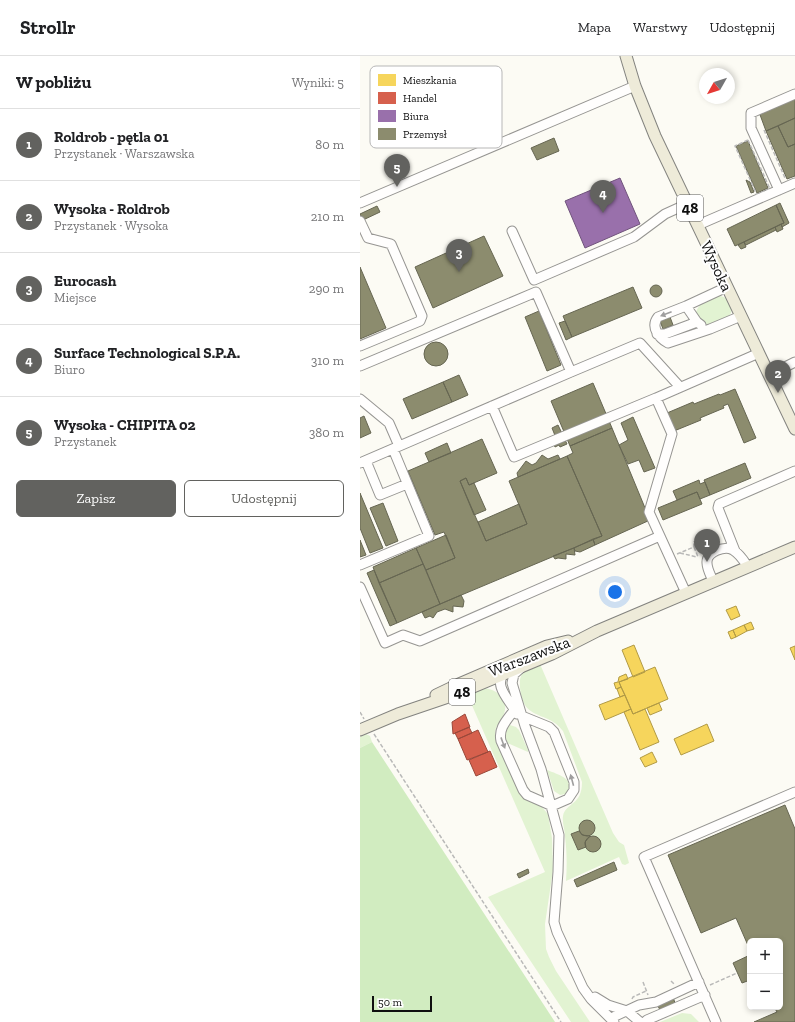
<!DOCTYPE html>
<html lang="pl">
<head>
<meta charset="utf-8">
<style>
	body { margin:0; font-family:"Zilla Slab",serif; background:#f6f6f6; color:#202124 }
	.controls { position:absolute; right:12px; bottom:12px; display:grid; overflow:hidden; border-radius:6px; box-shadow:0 2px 6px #0003 }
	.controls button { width:36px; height:36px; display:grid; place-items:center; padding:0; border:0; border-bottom:1px solid #e0e0e0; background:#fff; color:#202124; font:20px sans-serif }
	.compass { position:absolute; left:339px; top:12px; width:36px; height:36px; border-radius:50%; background:#fff; box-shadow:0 2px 6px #0003; rotate:231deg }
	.scale { position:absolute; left:12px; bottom:10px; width:60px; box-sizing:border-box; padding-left:4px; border:2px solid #0f0f0f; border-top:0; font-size:11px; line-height:14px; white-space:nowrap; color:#0f0f0f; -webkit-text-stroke:3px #fff; paint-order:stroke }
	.you { position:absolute; left:255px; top:536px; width:14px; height:14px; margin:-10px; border:3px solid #fff; border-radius:50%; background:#1a73e8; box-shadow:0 0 0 6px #1a73e833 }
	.badge { display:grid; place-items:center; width:26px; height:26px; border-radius:50%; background:#62625f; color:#fff; font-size:13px; font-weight:700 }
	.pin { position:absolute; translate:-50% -33px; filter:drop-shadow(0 1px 2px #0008) }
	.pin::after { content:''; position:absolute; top:21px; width:14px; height:12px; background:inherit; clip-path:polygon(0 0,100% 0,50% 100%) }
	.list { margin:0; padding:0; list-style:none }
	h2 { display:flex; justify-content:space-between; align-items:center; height:52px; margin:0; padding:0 16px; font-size:17px }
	h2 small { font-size:13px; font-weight:400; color:#757577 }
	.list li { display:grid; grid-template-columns:26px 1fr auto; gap:12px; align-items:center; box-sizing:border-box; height:72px; padding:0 16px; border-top:1px solid #e0e0e0 }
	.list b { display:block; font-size:15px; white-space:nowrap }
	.list p { margin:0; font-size:13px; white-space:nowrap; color:#757577 }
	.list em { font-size:13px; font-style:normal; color:#757577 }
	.actions { display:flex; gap:8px; padding:12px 16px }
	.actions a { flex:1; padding:9px 0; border:1px solid #62625f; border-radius:6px; text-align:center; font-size:14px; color:#62625f }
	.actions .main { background:#62625f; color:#fff }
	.map { position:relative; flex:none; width:435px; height:966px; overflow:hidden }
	header { display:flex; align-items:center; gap:24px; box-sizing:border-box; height:56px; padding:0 20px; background:#fff; border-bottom:1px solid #e0e0e0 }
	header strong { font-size:19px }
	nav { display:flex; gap:22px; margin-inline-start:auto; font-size:14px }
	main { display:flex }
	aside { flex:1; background:#fff }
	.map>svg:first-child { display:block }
	.green { fill:#e2f3d2 }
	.forest { fill:#d1ecc0 }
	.homes { fill:#f6d55c; stroke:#b19a45 }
	.shops { fill:#d6604d; stroke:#9a483a }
	.offices { fill:#9970ab; stroke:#70537c }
	.industry { fill:#8c8c6e; stroke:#666652 }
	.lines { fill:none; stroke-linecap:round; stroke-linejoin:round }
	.minor-casing { stroke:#969592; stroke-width:11 }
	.major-casing { stroke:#83837f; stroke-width:13 }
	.path { stroke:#b9b9b8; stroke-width:1.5; stroke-dasharray:4 2; stroke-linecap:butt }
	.minor { stroke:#fffefd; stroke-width:9 }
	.major { stroke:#eeebd9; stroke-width:11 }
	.oneway { fill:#9f9e9e }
	.labels { text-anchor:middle; stroke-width:4; stroke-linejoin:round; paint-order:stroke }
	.shield { fill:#fff; stroke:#575757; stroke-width:1 }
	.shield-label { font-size:15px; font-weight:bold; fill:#0f0f0f }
	.street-label { font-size:16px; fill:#0f0f0f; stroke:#fff }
	.key { fill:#fff; stroke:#b7b7b7; stroke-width:1 }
	.key-label { font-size:11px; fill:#0f0f0f }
</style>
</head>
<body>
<header>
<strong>Strollr</strong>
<nav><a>Mapa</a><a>Warstwy</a><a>Udostępnij</a></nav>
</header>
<main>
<aside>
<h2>W pobliżu<small>Wyniki: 5</small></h2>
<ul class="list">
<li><span class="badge">1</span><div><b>Roldrob - pętla 01</b><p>Przystanek · Warszawska</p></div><em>80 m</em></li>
<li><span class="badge">2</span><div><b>Wysoka - Roldrob</b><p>Przystanek · Wysoka</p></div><em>210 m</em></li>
<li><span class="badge">3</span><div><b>Eurocash</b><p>Miejsce</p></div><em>290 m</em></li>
<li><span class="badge">4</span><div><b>Surface Technological S.P.A.</b><p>Biuro</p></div><em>310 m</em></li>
<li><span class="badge">5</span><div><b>Wysoka - CHIPITA 02</b><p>Przystanek</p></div><em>380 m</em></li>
</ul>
<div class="actions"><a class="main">Zapisz</a><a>Udostępnij</a></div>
</aside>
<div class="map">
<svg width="435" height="966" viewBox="0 0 435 966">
	<rect width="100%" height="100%" fill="#fcfbf4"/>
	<!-- green -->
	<path class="green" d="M359,240C367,240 374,249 371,257C368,263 352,270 346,268C341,266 339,260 336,256C340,245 349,244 359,240Z
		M180,608L253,777L259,786L264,789L269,807L265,809L262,808L259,801L206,825C207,811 207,796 205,781C205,774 202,767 203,760C206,746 222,750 222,726L203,675C188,654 162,666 160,631C159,614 166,614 180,608Z
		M125,632C138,634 149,644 144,658C139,670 133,669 136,684L157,732L181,750L188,758L192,782L193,814L185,868L186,893L189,901L196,915L230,966H211L128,841L185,816L107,638Z
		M150,669L156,671L159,674L168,694V696L145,686L143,676Z
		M6,678L10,680L12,686L0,692V681Z
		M187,714C197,718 219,724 206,738L200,739L194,735Z
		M322,957L331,958L339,966H300Z"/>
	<!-- forest -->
	<path class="forest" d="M12,686L195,966H0V692Z"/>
	<!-- homes -->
	<path class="homes" d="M376,550L380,560L371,564L366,554Z
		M391,566L394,573L387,575L384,569Z
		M384,569L387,575L376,581L373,574Z
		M373,574L376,581L371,583L368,576Z
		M274,589L285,616L273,621L262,594Z
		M435,590V604L430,592Z
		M295,611L308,643L273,658L259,626Z
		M266,618L268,623L259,626L261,631L256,633L254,627L258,626L259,621Z
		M261,631L265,639L260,641L257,633Z
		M265,639L271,653L245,664L239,649Z
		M299,647L302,654L290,659L287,652Z
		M271,653L273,658L285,653L299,686L280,694L264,656Z
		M347,668L354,685L321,699L314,683Z
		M292,696L297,706L285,711L280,702Z"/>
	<!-- shops -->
	<path class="shops" d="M105,658L110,671L93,678L92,666Z
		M109,671L112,677L98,683L95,677Z
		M118,674L128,696L107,704L98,683Z
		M130,695L137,711L116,720L109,704Z"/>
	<!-- offices -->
	<path class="offices" d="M260,122L280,168L225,192L205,145Z"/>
	<!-- industry -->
	<path class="industry" d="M435,41V62L406,75L399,56Z
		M435,62V88L428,91L418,70Z
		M418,70L428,91L435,88V120L427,123L406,75Z
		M194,82L199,95L177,104L171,92Z
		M388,85L408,132L397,137L376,90Z
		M386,124L390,126L394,136L391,137Z
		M420,147L429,167L422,171L421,168L424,167L416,149Z
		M416,149L424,167L375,190L367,173Z
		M17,150L20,156L3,164L0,158Z
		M421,168L423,173L417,176L415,171Z
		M415,171L416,174L386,189L384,186Z
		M124,180L143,220L73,252L55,211Z
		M384,186L386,191L381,193L378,189Z
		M0,211L26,272L0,283Z
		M290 235a6 6 0 1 1 12 0a6 6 0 1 1-12 0Z
		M273,231L282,252L212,281L203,260Z
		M179,255L201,309L187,315L165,261Z
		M310,261L313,269L303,273L300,265Z
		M205,265L212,281L206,284L199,267Z
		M64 298a12 12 0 1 1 24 0a12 12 0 1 1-24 0Z
		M99,319L108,339L92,346L83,326Z
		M83,326L92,346L52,363L43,343Z
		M233,327L252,372L210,390L191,345Z
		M375,333L396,382L384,387L368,348L363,350L364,352L340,362L341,364L314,375L307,357L333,346L334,348L359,338L360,339Z
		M4,360L11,377L0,382V362Z
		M273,361L295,412L284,416L279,404L268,408L259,389L268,384L261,367Z
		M198,369L207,388L200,391L199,389L195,391L192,384L196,382L192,372Z
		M252,372L290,464L235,489L233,483L242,480L207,400L213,397L210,390Z
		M122,383L137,417L109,429L106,422L100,425L126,485L167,468L149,425L207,400L242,480L80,548L66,514L95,502L84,476L75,479L48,415Z
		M87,387L91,397L69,406L65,397Z
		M182,399L188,403L198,399L200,403L158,421L157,417L166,405L172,409L176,407Z
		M385,407L391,422L350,439L344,424Z
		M106,422L109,429L114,427L126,454L114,459L100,425Z
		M339,424L340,428L345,426L350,439L340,443L337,436L317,444L313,435Z
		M337,436L342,448L303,464L298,452Z
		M0,437L23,492L10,497L0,472Z
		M23,447L38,485L26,490L10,452Z
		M159,448L167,468L126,485L118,466Z
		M86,479L95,502L66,514L56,492Z
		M233,483L235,489L220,496L215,495L214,492Z
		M0,484L6,499L0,501Z
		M56,492L63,508L19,527L13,511Z
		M214,492L215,499L206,498V503L198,502L195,503L193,500Z
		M63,508L80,548L37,567L19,527Z
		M14,514L37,567L30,570L7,517Z
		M101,539L104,545L103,551L93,550V556L85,553L77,556L73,562L70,560L65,562L62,556Z
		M425,749L435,773V966H394L417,956L414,951H420V885H390V894L376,862L341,877L308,799Z
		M219 772a8 8 0 1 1 16 0a8 8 0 1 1-16 0Z
		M219,775L222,779L230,780L225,786L226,791L218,794L211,778Z
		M225 788a8 8 0 1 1 16 0a8 8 0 1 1-16 0Z
		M254,806L257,814L217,831L214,824Z
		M168,813L169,817L159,822L157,818Z
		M390,899V924L382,927L373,907Z
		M313,941L315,947L300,954L297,948Z"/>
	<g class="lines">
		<defs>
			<path id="minor" d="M419,134L391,72V57L435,38
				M0,147L275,30
				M0,165L8,182L31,188L62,260L60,265L0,290
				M338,169L435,127
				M152,175L174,224L274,181L305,158L327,148
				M367,231L326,250L298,261C290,271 299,282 308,287L350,273L381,260
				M326,250L337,266L341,269
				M297,278H305L337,266
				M0,310L176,236L211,316
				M409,319L435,306
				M0,343L29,367L39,390
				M132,350L154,401L296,342
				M6,405L20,439L47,428
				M0,407L211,316L280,287L320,331
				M375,495L358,452L359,448L435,415
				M0,509L69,480L33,393
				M353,525C351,520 347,513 347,507C346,496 365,489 373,494C380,498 384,505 388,511
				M0,531L25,587L43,579L60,585L300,480
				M326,537L289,456L312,378L296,342L399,297
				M162,611L154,618L152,627L165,670L181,713L199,779L198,816L194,866L197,876L223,932L231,943L254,966
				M145,615C132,630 150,644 157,658
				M155,653C147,664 138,672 141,685L163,734L167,739L192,750L208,743L214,734V726L194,676L189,671L162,660
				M235,941L248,949L267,955L280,966
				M251,962L279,949L296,946L339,926
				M285,966L287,964L345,939
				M356,966L284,801L435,736"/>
			<path id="major" d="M266,0L275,30L295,80L435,373
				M76,639L99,628L187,590L208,585
				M0,674L38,658L94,639L192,598L237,575L435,491"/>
		</defs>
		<!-- minor casing -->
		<use href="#minor" class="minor-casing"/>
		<!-- major casing -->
		<use href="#major" class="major-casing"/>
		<!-- path -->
		<path class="path" d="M404,74L425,122
			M388,84L410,133L397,139L375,90Z
			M334,491L338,501
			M320,497L337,501
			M317,498L334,491V485
			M0,656L4,663
			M14,678L201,966
			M311,925L314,928
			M283,926L288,939
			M350,929L377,917
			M272,943L273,941L286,935"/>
		<!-- minor -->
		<use href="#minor" class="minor"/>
		<!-- major -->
		<use href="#major" class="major"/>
	</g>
	<!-- one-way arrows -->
	<defs><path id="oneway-solid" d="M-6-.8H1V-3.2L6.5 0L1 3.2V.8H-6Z"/></defs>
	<g class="oneway">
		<use href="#oneway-solid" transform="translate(306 258) rotate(159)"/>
		<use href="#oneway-solid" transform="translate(143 687) rotate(70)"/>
		<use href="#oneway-solid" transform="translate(212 724) rotate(-105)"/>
	</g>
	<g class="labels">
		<!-- shield labels -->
		<g class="shield">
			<rect x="317" y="139" width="26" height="26" rx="3"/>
			<rect x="89" y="623" width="26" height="26" rx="3"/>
		</g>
		<g class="shield-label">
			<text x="330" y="157">48</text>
			<text x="102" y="641">48</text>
		</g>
		<!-- street labels -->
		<g class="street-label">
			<text transform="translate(357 210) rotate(65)" y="6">Wysoka</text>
			<text transform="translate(169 600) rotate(-21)" y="6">Warszawska</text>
		</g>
	</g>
	<!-- legend -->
	<rect x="10" y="10" width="132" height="82" rx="6" class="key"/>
	<rect x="18" y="18" width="18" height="12" fill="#f6d55c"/>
	<rect x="18" y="36" width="18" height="12" fill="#d6604d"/>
	<rect x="18" y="54" width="18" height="12" fill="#9970ab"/>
	<rect x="18" y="72" width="18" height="12" fill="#8c8c6e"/>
	<g class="key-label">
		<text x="43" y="28">Mieszkania</text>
		<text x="43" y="46">Handel</text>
		<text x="43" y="64">Biura</text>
		<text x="43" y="82">Przemysł</text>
	</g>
</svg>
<div class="controls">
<button>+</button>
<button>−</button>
</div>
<svg class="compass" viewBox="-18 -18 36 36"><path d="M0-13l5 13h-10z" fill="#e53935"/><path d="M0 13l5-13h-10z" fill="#757577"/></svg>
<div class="scale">50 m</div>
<div class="you"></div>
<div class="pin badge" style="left:347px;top:506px">1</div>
<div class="pin badge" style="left:418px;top:337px">2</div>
<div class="pin badge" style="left:99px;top:216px">3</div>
<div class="pin badge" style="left:243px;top:157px">4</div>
<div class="pin badge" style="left:37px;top:131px">5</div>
</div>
</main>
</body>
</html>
